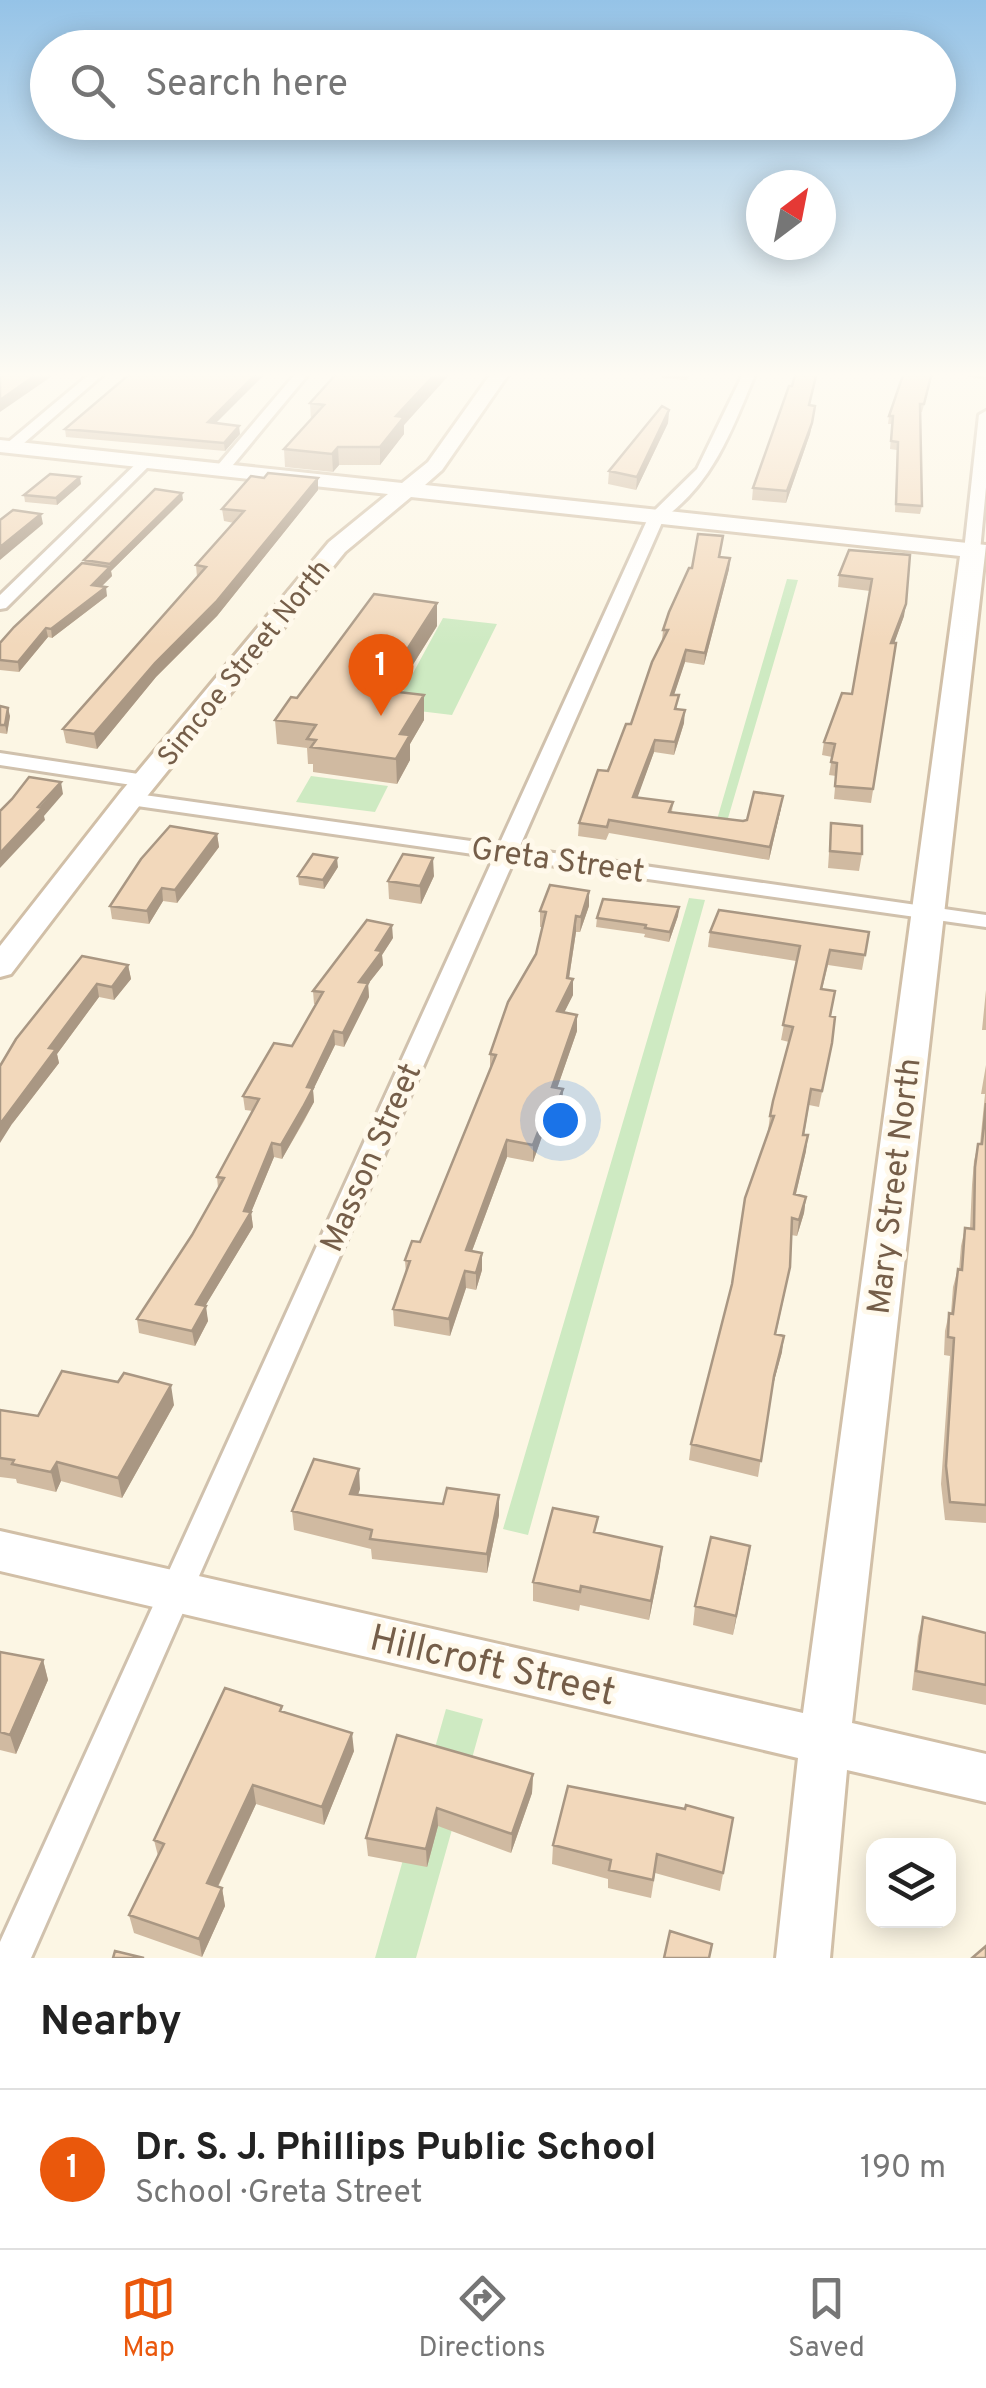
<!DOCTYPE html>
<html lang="en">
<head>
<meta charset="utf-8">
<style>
	body { margin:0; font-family:Overpass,sans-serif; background:#f2f2f2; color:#222 }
	.controls { position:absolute; right:30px; bottom:30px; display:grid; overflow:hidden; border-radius:20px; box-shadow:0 5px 25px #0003 }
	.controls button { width:90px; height:90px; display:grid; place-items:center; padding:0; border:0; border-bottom:2px solid #e0e0e0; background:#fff; color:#222; font:50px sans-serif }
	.compass { position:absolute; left:746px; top:170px; width:90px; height:90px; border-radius:50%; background:#fff; box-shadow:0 5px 25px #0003; rotate:32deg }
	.you { position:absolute; left:560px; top:1120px; width:35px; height:35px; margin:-25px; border:8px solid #fff; border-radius:50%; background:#1a73e8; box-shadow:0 0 0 15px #1a73e833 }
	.badge { display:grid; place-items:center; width:65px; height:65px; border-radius:50%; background:#ea580c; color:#fff; font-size:32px; font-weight:700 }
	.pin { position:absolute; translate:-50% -82px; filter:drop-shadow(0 2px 5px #0008) }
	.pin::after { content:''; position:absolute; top:52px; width:35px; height:30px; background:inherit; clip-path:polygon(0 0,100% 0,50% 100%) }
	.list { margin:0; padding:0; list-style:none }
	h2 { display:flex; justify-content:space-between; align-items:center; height:130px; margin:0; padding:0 40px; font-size:42px }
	h2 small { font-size:32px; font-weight:400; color:#767676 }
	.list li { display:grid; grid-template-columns:65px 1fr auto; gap:30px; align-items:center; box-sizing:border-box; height:160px; padding:0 40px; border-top:2px solid #e0e0e0 }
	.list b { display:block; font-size:38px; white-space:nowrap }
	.list p { margin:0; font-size:32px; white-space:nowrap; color:#767676 }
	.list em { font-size:32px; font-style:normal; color:#767676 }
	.icon { flex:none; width:55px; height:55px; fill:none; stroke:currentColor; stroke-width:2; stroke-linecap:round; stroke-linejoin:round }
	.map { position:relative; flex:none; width:986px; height:1958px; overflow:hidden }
	.search { position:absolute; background:#fff; box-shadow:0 5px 25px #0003; left:30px; right:30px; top:30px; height:110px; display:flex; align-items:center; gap:25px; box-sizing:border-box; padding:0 35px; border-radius:55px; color:#767676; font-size:38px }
	.sheet { height:290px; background:#fff }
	nav { display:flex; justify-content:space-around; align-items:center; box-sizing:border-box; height:140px; border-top:2px solid #e0e0e0; background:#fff; font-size:28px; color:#767676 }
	nav a { display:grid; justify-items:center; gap:5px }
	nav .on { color:#ea580c }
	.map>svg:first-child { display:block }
	.green { fill:#ceeac2 }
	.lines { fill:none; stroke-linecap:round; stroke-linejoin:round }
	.street-casing { stroke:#d0c1ad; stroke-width:6 }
	.secondary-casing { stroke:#d1bfa7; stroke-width:6 }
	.street { fill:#fff; fill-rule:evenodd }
	.secondary { fill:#fff; fill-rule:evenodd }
	.wall { fill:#d0baa1 }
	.shaded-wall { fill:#a99783 }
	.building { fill:#f2d8bb; stroke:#a99783; stroke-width:2.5 }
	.labels { text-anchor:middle; stroke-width:10; stroke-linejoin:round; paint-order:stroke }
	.far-street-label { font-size:28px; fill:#755e49; stroke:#fff9eb }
	.street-label { font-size:32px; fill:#755e49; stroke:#fff9eb }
	.near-street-label { font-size:38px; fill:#755e49; stroke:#fff9eb }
</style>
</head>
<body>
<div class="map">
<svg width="986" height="1958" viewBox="0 0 986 1958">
	<rect width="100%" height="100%" fill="#fcf6e4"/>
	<!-- green -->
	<path class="green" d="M787,579L798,580L726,825L716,823Z
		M443,618L497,624L452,715L394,708Z
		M311,776L388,786L375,812L296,802Z
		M689,898L705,900L528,1535L503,1529Z
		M446,1709L483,1719L416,1958H375Z"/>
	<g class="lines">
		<defs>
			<path id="street" d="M92,372H106L16,450H6V444Z
				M297,372H310L228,471H218V465Z
				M744,372H756C733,427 714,482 664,518L519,848L986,915V927L514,860L31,1958H0V1942L494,857L130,805L120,799L130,793L499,845L649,516L697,469Z
				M962,372H986V377Z
				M986,411V487L980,551L972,556L964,551L979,415Z
				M142,458L154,461L6,608L0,609V595Z
				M0,753L145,775L155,781L145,787L0,765Z"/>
			<path id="secondary" d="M492,372H510L442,470L425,485L986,545L852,1723L986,1754V1802L847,1770L830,1958H776L798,1758L0,1571V1531L803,1713L960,556L411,497L345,552L140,805L11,974L0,977V946L120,793L329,542L388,494L0,452V440L402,483L428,462Z"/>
		</defs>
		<!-- street casing -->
		<use href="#street" class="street-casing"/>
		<!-- secondary casing -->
		<use href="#secondary" class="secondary-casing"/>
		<!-- street -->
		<use href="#street" class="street"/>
		<!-- secondary -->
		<use href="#secondary" class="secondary"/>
	</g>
	<!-- wall -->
	<path class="wall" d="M338,372H449V375L404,425V434L380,465H339L333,472L285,467L284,449L311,419L310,403Z
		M662,372H692L687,380L662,378Z
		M933,372L922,412H920L922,506L920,514L895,512L897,450L890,449L892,424H888L889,416Z
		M810,405L814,417L810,434L786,503L752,500L753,488Z
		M669,410L668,423L636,490L608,484L609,471Z
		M216,423L240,434L225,451L66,437L65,429Z
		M81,484L57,505L25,502L24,495Z
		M318,490L217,616L156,677L97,749L66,743L63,729L197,577L196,565L234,523L224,521L222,509Z
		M183,500L111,571L112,576L102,586L107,596L52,638L48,637L19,672L0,670V643L85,564L84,560Z
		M849,550L904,616L894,643H896L871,803L834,799L836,776L829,775L832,757L822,755L824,742L852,694L870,591L838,587L839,575Z
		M720,557L730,558L729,569L704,665L685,662L674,695L677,709L684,723L674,755L654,752L637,797L673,802L672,812L743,821L781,808L769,860L609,833L606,840L578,836L579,823L631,724L662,641L663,630L692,568Z
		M437,626L396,692L424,720L410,744V760L397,784L313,772V764H308L307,748L277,744L275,720L297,698Z
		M0,706L10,716L7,734L0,733Z
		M831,823L862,854L859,871L828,868Z
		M217,834L219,847L177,903L163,901L149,924L112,919L110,906Z
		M338,867L324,889L299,885L298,876Z
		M434,876L421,904L389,899L388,881Z
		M589,906L580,932H576L569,978L573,979V995L564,1012L577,1015V1031L557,1088L563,1089L562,1105L553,1127L546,1125L533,1162L507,1157L472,1251L482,1270L476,1290L466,1288L450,1336L394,1326L393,1309L406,1274L405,1260L420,1242L490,1070V1054L536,954L542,927H540V911Z
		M679,907L678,916L669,942L644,937L645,934L596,927L597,918Z
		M710,932H869L862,970L828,965L822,989L830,1016L832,1043L819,1107L809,1105L804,1135L806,1151L796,1194L806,1197L804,1213L797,1236L791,1235L787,1283L776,1334L782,1352L771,1392L758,1477L689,1460L691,1444L732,1284L768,1131L770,1116L789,1042L781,1040L796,961L708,947Z
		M393,938L382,955L383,965L368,984L369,997L344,1047L335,1045L313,1090L314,1102L304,1121L282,1159L274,1157L251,1212L253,1227L205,1306L208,1321L195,1346L139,1333L137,1319L192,1235L218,1188L217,1177L253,1111L245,1110L243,1096L292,1046L316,1004H314L313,991Z
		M82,956L128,965L131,979L114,1000L99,997L57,1054L59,1063L12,1124Z
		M986,990V1030H982Z
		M986,1065V1523L945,1520L941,1484L950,1356L944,1355L945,1331L949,1313H951L953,1287L958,1269L959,1270L961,1246L965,1228L970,1229L972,1185L974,1161L978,1144H980L985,1094H981Z
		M174,1405L122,1498L61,1481L56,1492L17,1483L16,1479L0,1477V1410L38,1416Z
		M360,1489L358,1495L499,1515L487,1573L372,1559L371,1549L294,1530L292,1511Z
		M597,1533L660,1566L649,1620L580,1605L579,1611L533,1601V1582Z
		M750,1546L733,1635L693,1625L695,1606Z
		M923,1617L986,1633V1705L912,1690L918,1636Z
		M0,1652L43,1660L48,1680L16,1754L0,1750Z
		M283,1712L354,1751L324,1825L256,1804L218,1887L222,1888L225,1906L202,1957L134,1933L129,1915L158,1856L154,1840Z
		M397,1735L533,1774L532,1793L511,1853L438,1826L427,1867L368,1856L366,1838Z
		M733,1818L720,1891L655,1873L651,1898L608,1888V1879L552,1864L553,1845Z"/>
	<!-- shaded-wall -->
	<path class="shaded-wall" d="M40,372H58L0,412V400Z
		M258,372H267L209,430L208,422Z
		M437,372H449V375L404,425V434L380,465V447L396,416Z
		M815,406L810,434L786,503L787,491Z
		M669,410L668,423L636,490L637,477Z
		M239,426L240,434L225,451L224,443Z
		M338,447L339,465L333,472L332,454Z
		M80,477L81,484L57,505L56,498Z
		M318,478V490L217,616L156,677L97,749L94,734L155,663Z
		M182,493L183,500L111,571L112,576L93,595L92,585L110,568V564Z
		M41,514L43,524L0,560V547Z
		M730,558L729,569L704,665L705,653Z
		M106,587L107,596L52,638L51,629Z
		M437,603V626L382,714L381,690Z
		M906,604L904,616L890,655L891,643Z
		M46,628L48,637L19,672L18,662Z
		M686,650L685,662L670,707L671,695Z
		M424,695V720L410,744V760L397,784L396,759L400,734Z
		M8,708L10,716L7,734L5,725Z
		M685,710L684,723L674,755L675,742Z
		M655,740L654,752L633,810V797Z
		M61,782L63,794L44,816L45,820L0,868V853Z
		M783,796L781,808L769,860L770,847Z
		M217,834L219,847L177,903L175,890Z
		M337,858L338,867L324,889L323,880Z
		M433,858L434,876L421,904L420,886Z
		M162,888L163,901L149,924L147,911Z
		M589,891V906L580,932L581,917Z
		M679,907L678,916L669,942L670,932Z
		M576,916V932L567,991L573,979V995L557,1027V1011L567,978Z
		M392,925L393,938L382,955L383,965L368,984L369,997L344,1047L343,1033L359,982L376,950Z
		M128,965L131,979L114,1000L112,987Z
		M97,984L99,997L57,1054L59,1063L12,1124L0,1143V1124L49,1048Z
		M577,1015V1031L552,1103V1087Z
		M334,1031L335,1045L313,1090L314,1102L282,1159L281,1145Z
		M563,1089L562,1105L553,1127L554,1110Z
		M547,1109L546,1125L533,1162V1145Z
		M808,1135L806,1151L792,1210L794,1194Z
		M507,1140V1157L466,1267V1250Z
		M272,1143L274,1157L250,1215L251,1212L253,1227L198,1318L196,1304L244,1211Z
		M806,1197L804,1213L797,1236L799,1220Z
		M482,1253V1270L476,1290V1273Z
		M465,1271L466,1288L450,1336L449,1319Z
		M206,1306L208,1321L195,1346L192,1331Z
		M784,1336L782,1352L771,1392L758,1477L774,1376Z
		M171,1385L174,1405L122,1498L118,1478Z
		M57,1462L61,1481L56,1492L51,1472Z
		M359,1469L360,1489L351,1513L350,1494Z
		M499,1495V1515L487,1573V1554Z
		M750,1546L747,1566L733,1635L736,1616Z
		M662,1547L660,1566L649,1620L651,1601Z
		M43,1660L48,1680L16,1754L10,1735Z
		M352,1733L354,1751L324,1825L322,1807Z
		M533,1774L532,1793L511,1853L512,1834Z
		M253,1785L256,1804L211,1901L207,1883Z
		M437,1808L438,1826L427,1867L426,1849Z
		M222,1888L225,1906L202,1957L199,1939Z"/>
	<!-- building -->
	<path class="building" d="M0,372H40L0,400Z
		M132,372H258L208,422L239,426L224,443L65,429Z
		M338,372H437L396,416L404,417L380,447H338L332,454L284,449L324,405L310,403Z
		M796,372H817L809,405L815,406L812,423L787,491L753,488L789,386H792Z
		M904,372H932L924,404H920L922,506L896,504L898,442L891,441L893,416H889Z
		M662,406L669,410L637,477L609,471Z
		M268,473L318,478L216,602L155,663L94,734L63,729L206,567L196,565L244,511L222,509L251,476L264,478Z
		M50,474L80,477L56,498L24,495Z
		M155,489L182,493L110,564L84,560Z
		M13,510L41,514L0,547V520Z
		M698,534L723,536L719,557L730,558L705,653L686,650L671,695H679L675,709L685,710L675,742L655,740L633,797L673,802L669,812L743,821L747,820L754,792L783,796L770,847L609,820L607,827L579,823L598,770L608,771L626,724H631L652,662L668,630H663L669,612L689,568H692Z
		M849,550L910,555L906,604L891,643H896L873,789L835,786L837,763L831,762L835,744L824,742L842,693L852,694L872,579L839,575Z
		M82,563L110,567L92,585L106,587L51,629L46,628L18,662L0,660V643L14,627Z
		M374,594L437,603L381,690L424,695L400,734L410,735L396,759L311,747L316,740L307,739L316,725L275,720L291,697L297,698Z
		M0,706L8,708L5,725H0Z
		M29,777L61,782L38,807L42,808L0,853V811L12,799Z
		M831,823L862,826V854L830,851Z
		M170,826L217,834L175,890L162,888L147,911L110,906L141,859Z
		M313,854L337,858L323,880L298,876Z
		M403,854L433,858L420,886L388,881Z
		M550,885L589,891L581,917L576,916L567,978L573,979L557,1011L577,1015L552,1087L563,1089L554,1110L547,1109L533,1145L507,1140L466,1250L482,1253L476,1273L465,1271L449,1319L393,1309L410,1261L405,1260L412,1241L420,1242L496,1055L490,1054L508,1002L536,954L546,912L540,911Z
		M603,899L679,907L670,932L645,928L646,925L597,918Z
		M719,910L869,932L865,955L830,950L821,989L835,991L830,1016L835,1017L832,1043L822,1091L811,1089L803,1135H808L794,1194L806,1197L799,1220L792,1218L790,1267L775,1334L784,1336L774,1376L761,1461L691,1444L732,1284L745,1198L774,1116H770L773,1101L793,1027L783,1025L800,946L710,932Z
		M367,920L392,925L376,950L382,951L359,982L368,983L343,1033L334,1031L307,1087L313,1088L303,1107L281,1145L272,1143L244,1211L251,1212L196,1304L206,1306L192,1331L137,1319L192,1235L224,1178L217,1177L259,1099L243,1096L274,1043L292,1046L323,992L313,991Z
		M82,956L128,965L112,987L97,984L49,1048L56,1049L0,1124V1066L16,1039Z
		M986,1103V1505L950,1502L946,1466L954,1338L948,1337L949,1313L953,1314L958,1269L962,1270L965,1228L974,1229L975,1167L978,1144H982Z
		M62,1371L118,1382L124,1373L171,1385L118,1478L57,1462L51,1472L12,1464L14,1460L0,1458V1410L38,1416Z
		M314,1459L359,1469L350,1494L443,1504L447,1488L499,1495L487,1554L370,1539L372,1530L292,1511Z
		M553,1508L598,1517L594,1532L662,1547L651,1601L581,1586L580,1592L533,1582Z
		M711,1537L750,1546L736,1616L695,1606Z
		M923,1617L986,1633V1685L916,1671Z
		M0,1652L43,1660L10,1735L0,1732Z
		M225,1688L282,1706L280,1711L352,1733L322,1807L253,1785L207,1883L222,1888L199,1939L129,1915L164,1844L154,1840Z
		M397,1735L533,1774L512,1834L437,1808L426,1849L366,1838Z
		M568,1786L685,1809L686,1805L733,1818L723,1873L657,1854L653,1880L609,1870L611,1860L553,1845Z
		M670,1931L712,1944L709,1958H664Z
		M986,1946V1958H972Z
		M115,1951L144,1958H113Z"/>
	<!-- sky -->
	<linearGradient id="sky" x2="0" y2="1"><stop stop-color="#95c3e7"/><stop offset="0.58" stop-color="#fefbf3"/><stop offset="1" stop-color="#fefbf3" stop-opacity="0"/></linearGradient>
	<rect width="986" height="646" fill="url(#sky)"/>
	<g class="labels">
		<!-- far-street labels -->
		<g class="far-street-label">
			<text transform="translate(243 662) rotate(-51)" y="10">Simcoe Street North</text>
		</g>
		<!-- street labels -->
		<g class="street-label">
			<text transform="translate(558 859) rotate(8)" y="11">Greta Street</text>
			<text transform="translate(370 1157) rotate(-66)" y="11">Masson Street</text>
			<text transform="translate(893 1186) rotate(-83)" y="11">Mary Street North</text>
		</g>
		<!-- near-street labels -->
		<g class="near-street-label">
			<text transform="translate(493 1664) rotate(13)" y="13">Hillcroft Street</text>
		</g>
	</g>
</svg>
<div class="controls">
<button><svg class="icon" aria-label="layers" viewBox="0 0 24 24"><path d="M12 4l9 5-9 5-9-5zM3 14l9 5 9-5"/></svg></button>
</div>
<svg class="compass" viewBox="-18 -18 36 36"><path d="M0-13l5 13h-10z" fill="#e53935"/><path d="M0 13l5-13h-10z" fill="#767676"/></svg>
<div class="you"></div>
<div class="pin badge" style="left:381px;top:716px">1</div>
<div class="search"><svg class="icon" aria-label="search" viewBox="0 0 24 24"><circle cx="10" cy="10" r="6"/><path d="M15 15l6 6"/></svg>Search here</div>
</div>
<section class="sheet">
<h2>Nearby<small></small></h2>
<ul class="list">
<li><span class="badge">1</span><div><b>Dr. S. J. Phillips Public School</b><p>School · Greta Street</p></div><em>190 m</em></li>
</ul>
</section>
<nav>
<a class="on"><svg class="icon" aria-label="map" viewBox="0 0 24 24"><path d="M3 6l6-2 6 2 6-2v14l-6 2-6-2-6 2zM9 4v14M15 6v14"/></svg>Map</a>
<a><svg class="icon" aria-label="directions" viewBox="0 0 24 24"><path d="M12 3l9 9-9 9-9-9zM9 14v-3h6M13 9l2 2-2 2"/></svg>Directions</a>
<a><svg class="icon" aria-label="saved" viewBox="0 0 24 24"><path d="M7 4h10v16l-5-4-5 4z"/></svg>Saved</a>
</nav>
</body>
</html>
